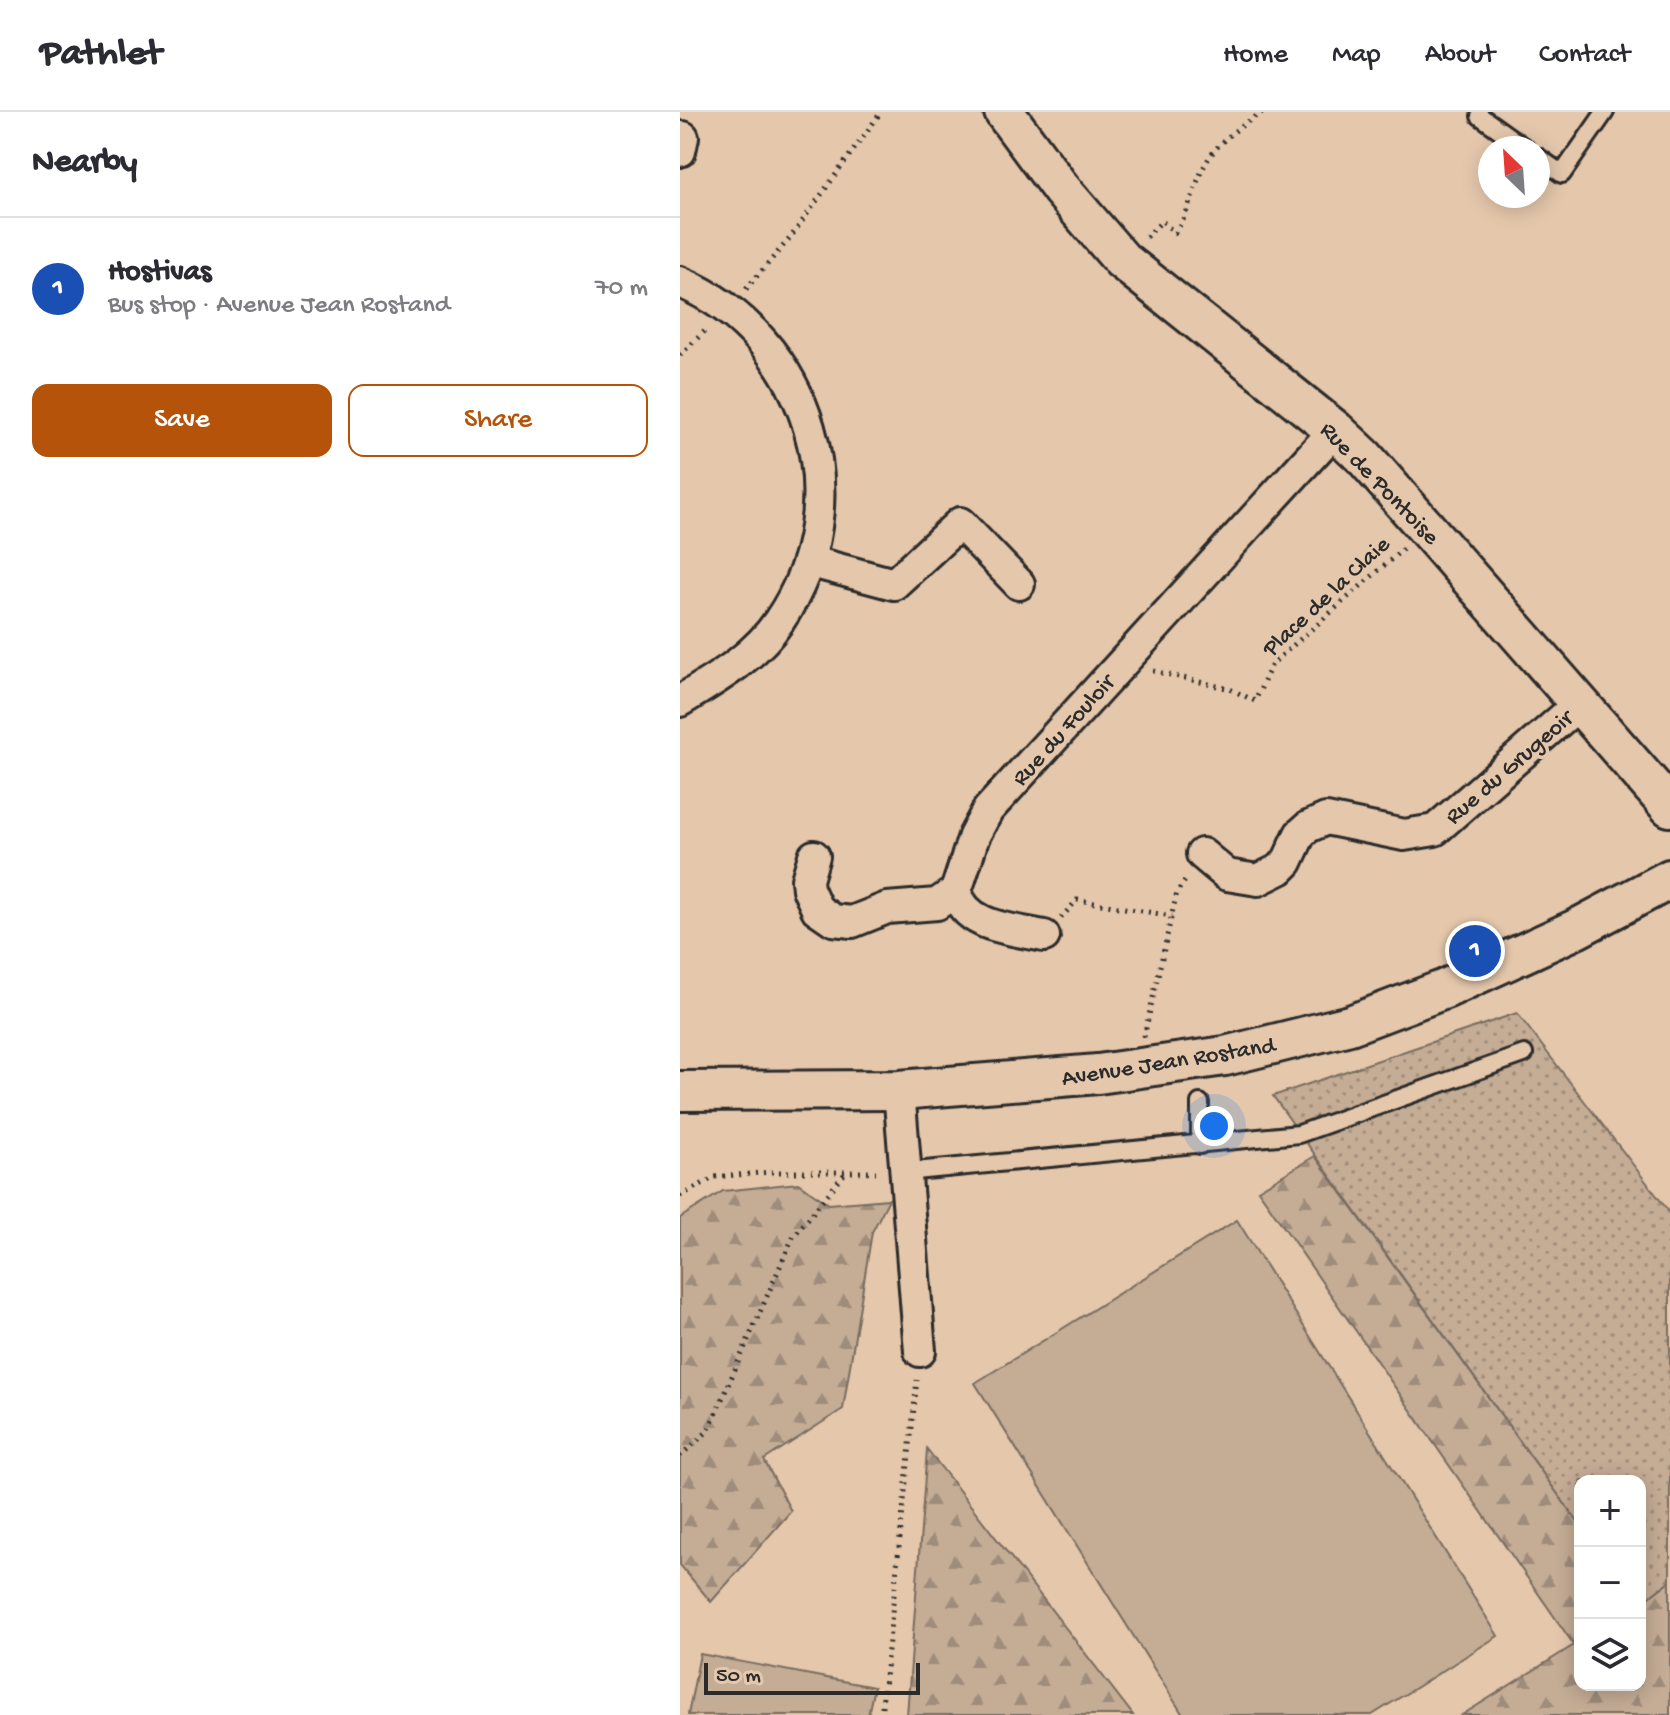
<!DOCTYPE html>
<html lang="en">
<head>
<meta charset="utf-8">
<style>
	body { margin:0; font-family:"Gochi Hand",sans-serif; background:#f7f7f7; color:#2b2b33 }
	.controls { position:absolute; right:24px; bottom:24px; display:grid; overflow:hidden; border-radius:16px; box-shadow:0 4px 20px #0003 }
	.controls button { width:72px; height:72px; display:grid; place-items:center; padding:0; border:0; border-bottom:2px solid #e1e1e2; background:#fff; color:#2b2b33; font:40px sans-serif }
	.compass { position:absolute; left:798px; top:24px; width:72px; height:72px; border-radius:50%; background:#fff; box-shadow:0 4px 20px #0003; rotate:335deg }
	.scale { position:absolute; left:24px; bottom:20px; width:216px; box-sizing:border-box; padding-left:8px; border:4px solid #2b2b2b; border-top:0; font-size:22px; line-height:28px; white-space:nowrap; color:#2b2b2b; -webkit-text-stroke:6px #e5c8ac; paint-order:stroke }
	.you { position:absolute; left:534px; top:1014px; width:28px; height:28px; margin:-20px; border:6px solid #fff; border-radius:50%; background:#1a73e8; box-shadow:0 0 0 12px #1a73e833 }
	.badge { display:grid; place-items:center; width:52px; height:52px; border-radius:50%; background:#b45309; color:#fff; font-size:26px; font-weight:700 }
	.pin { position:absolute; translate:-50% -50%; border:4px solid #fff; box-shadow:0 2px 8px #0006 }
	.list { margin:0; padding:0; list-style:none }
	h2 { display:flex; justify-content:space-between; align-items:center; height:104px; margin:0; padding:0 32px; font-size:34px }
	h2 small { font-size:26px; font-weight:400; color:#7c7c81 }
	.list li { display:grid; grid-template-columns:52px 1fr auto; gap:24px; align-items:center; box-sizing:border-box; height:144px; padding:0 32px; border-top:2px solid #e1e1e2 }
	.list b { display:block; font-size:30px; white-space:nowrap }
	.list p { margin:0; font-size:26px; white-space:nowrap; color:#7c7c81 }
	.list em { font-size:26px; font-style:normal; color:#7c7c81 }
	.actions { display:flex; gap:16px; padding:24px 32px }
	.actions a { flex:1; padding:18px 0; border:2px solid #b45309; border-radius:16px; text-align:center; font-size:28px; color:#b45309 }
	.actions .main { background:#b45309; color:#fff }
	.icon { flex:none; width:44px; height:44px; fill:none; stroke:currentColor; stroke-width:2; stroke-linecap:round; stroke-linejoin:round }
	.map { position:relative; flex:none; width:990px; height:1603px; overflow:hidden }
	header { display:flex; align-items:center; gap:48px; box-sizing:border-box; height:112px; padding:0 40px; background:#fff; border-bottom:2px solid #e1e1e2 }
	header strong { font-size:38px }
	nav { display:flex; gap:44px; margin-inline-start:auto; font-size:28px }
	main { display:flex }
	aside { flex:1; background:#fff }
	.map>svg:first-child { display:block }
	.grass { fill:#c4ac95; stroke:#786c60; stroke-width:2 }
	.forest { fill:url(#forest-firs); stroke:#786c60; stroke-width:2 }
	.garden { fill:url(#garden-dots); stroke:#786c60; stroke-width:2 }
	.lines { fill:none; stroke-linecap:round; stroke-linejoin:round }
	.service-casing { stroke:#2b2b2b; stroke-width:22 }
	.minor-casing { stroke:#2b2b2b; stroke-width:36 }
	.tertiary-casing { stroke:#2b2b2b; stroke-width:44 }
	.path { stroke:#2b2b2b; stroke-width:5; stroke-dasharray:2 6; stroke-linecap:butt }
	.service { stroke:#e5c8ac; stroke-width:16 }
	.minor { stroke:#e5c8ac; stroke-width:30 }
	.tertiary { stroke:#e5c8ac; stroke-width:38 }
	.labels { text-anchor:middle; stroke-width:7; stroke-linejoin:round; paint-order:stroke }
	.street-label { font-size:24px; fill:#2b2b2b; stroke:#e5c8ac }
</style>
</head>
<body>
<header>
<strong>Pathlet</strong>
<nav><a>Home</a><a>Map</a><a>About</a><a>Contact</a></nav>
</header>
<main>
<aside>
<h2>Nearby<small></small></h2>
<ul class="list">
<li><span class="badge" style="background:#1a4fb4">1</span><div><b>Hostivas</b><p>Bus stop · Avenue Jean Rostand</p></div><em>70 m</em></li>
</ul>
<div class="actions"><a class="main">Save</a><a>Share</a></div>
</aside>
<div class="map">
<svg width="990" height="1603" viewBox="0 0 990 1603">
	<defs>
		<pattern id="forest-firs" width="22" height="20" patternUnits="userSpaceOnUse" patternTransform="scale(2)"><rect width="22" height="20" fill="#c4ac95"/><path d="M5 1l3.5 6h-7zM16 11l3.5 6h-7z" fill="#9f8c7a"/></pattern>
		<pattern id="garden-dots" width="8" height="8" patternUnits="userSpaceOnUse" patternTransform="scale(2)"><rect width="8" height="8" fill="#c4ac95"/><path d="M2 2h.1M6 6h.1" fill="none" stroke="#9f8c7a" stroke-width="1.8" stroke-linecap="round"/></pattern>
	</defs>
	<rect width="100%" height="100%" fill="#e5c8ac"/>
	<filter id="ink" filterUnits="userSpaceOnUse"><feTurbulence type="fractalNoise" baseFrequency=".0125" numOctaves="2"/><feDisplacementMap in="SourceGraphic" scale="16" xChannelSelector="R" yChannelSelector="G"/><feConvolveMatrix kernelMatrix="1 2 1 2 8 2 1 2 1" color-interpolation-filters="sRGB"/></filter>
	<g filter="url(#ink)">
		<!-- grass -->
		<path class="grass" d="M557,1108L818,1524L692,1603H503L295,1271Z
			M20,1542L194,1575L188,1603H8Z"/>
		<!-- forest -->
		<path class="forest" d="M635,1044L900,1413V1573H960V1492L990,1469V1603H782L894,1533L578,1078Z
			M118,1071L149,1092L209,1087L192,1120L163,1297L84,1348L111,1399L31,1490L0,1453V1106L43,1079Z
			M247,1337L453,1603H227Z"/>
		<!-- garden -->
		<path class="garden" d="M837,901L990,1101V1469L960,1492V1369H900V1413L593,984Z"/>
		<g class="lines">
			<defs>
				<path id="service" d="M800,4L845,36
					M858,45L882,62L925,0
					M520,991V1033
					M225,1060L619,1022L844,942"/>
				<path id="minor" d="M0,39L3,25
					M0,170C131,225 180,391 99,509C75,545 36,567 0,589
					M128,449L214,472L280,411L339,472
					M522,742L547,763L578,768L600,757L607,750L620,722L628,715L646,707L724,723L755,718L900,591
					M134,744L127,768L128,777L137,797L153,808L172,810L207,796L257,792L276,779L294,724L308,698L655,318
					M276,779C285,816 333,817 364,824
					M219,978L240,1239"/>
				<path id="tertiary" d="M324,0L381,77L442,148L655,318L684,345L990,695
					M0,979L219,978L418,962L545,944L670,913L765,877L896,817L990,767"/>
			</defs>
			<!-- service casing -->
			<use href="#service" class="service-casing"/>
			<!-- minor casing -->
			<use href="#minor" class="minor-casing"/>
			<!-- tertiary casing -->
			<use href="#tertiary" class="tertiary-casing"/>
			<!-- path -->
			<path class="path" d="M466,125L482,109L495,121C510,100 513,74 526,51C538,29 562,13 583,0
				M66,177L110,126L201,0
				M0,243L28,216
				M473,559L550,577L575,589L592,552L723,437
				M381,806L397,788L492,804
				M464,925L497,780L507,766
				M0,1084L35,1065L91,1060H196
				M0,1344L28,1319L113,1125L166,1060
				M201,1603L237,1268"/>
			<!-- service -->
			<use href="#service" class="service"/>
			<!-- minor -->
			<use href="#minor" class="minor"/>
			<!-- tertiary -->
			<use href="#tertiary" class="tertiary"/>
		</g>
	</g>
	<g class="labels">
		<!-- street labels -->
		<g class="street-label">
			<text transform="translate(701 370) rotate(46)" y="8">Rue de Pontoise</text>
			<text transform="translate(645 483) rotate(-43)" y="8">Place de la Claie</text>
			<text transform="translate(382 617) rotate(-48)" y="8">Rue du Fouloir</text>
			<text transform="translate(828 654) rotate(-41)" y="8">Rue du Grugeoir</text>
			<text transform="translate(488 948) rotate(-9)" y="8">Avenue Jean Rostand</text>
		</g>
	</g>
</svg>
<div class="controls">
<button>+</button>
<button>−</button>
<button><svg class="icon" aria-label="layers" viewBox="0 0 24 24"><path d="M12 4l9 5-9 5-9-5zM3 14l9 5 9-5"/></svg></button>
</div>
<svg class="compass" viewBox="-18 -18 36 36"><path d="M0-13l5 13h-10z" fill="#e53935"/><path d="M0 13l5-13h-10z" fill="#7c7c81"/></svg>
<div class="scale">50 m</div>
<div class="you"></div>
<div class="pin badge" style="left:795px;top:839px;background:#1a4fb4">1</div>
</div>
</main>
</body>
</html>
